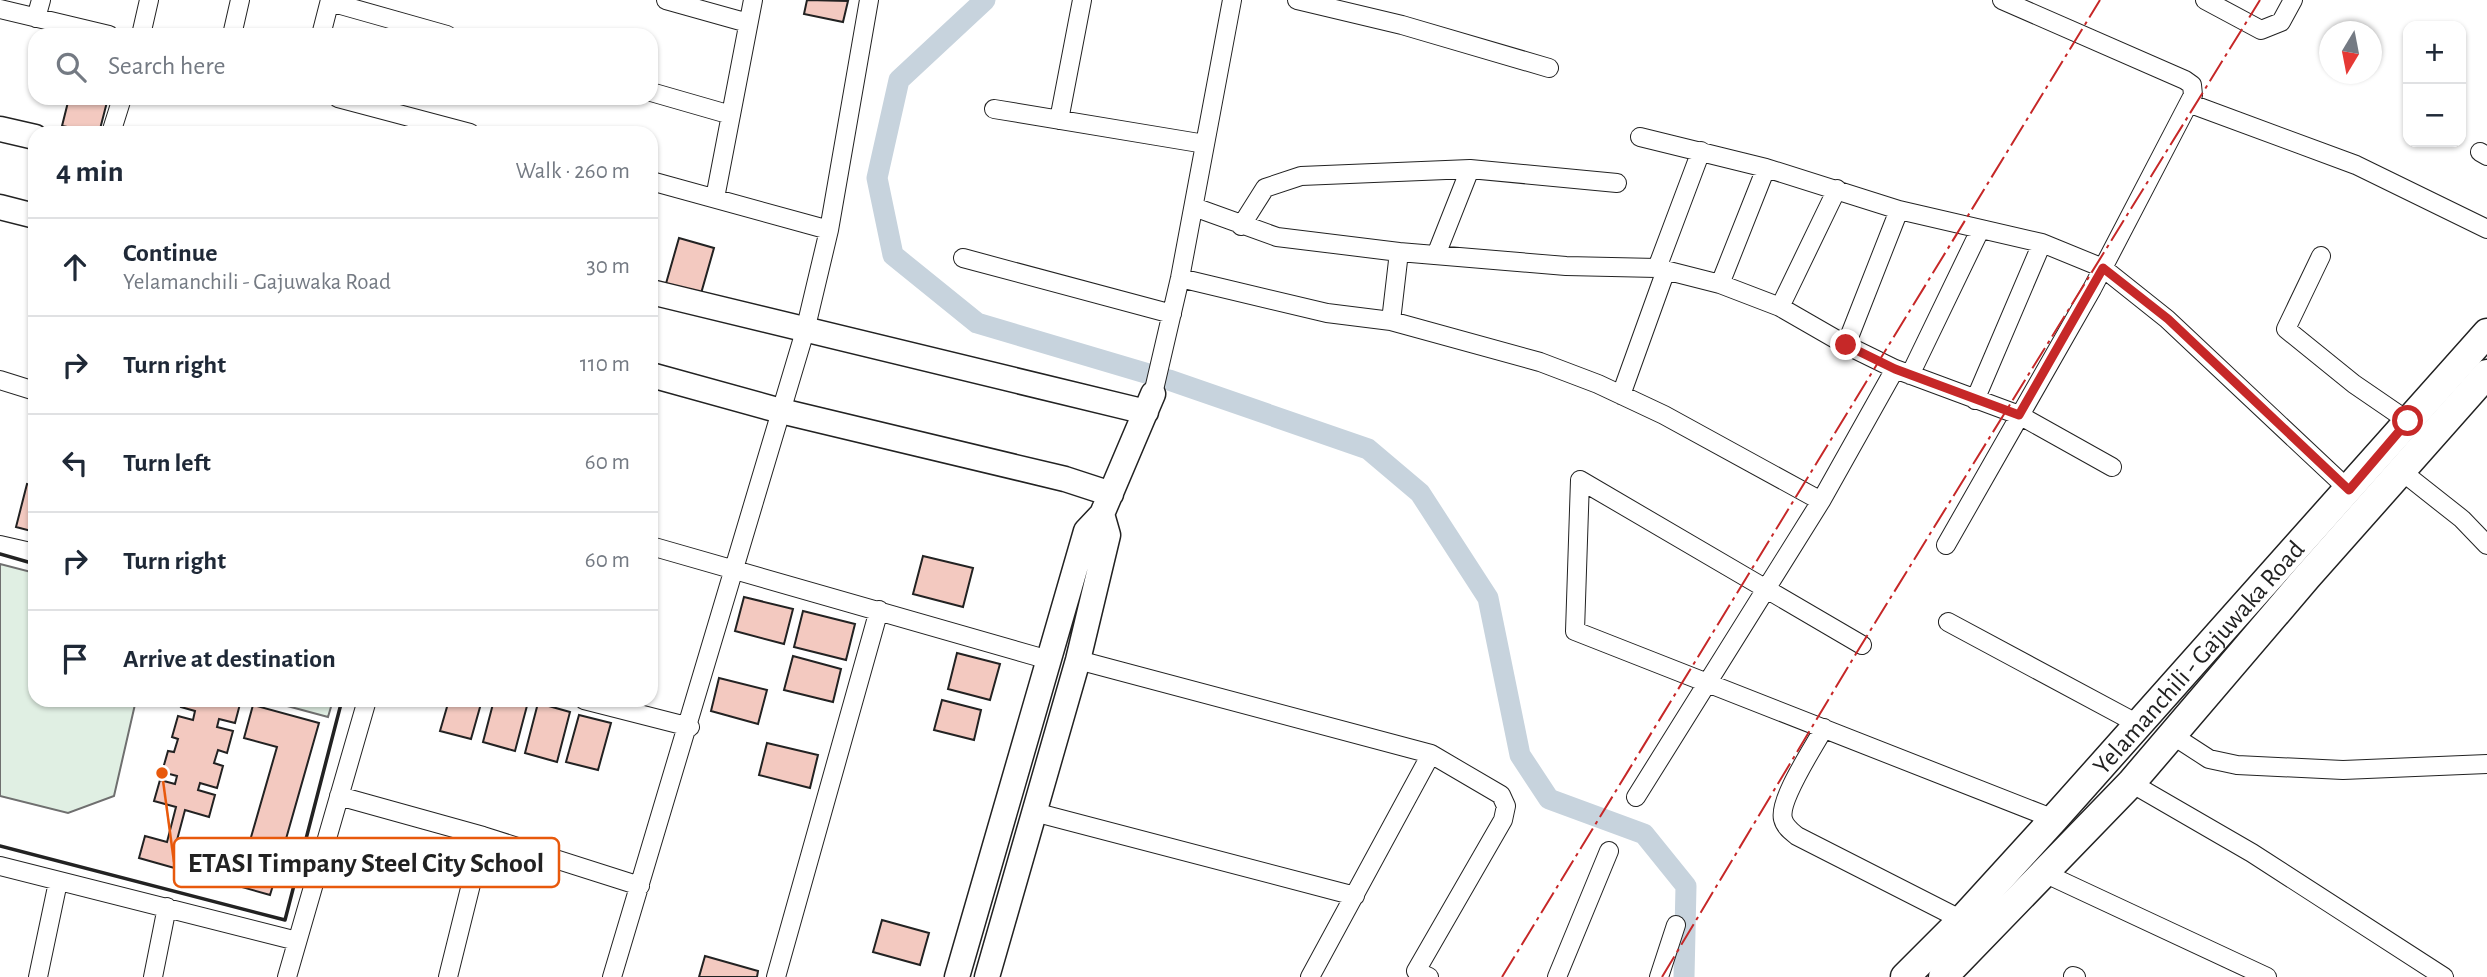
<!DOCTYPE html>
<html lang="en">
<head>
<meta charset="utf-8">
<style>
	body { margin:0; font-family:"Alegreya Sans",sans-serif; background:#f2f2f3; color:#1f2937 }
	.controls { position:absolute; right:21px; top:21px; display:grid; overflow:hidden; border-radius:14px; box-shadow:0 2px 5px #0004 }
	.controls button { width:63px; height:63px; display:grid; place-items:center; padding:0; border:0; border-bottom:2px solid #e0e1e3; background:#fff; color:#1f2937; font:35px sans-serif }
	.compass { position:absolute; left:2319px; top:21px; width:63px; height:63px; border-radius:50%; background:#fff; box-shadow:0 2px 5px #0004; rotate:190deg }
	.stop { position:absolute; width:21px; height:21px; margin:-16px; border:5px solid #c62828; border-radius:50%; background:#fff }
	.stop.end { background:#c62828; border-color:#fff; box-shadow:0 2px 7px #0008 }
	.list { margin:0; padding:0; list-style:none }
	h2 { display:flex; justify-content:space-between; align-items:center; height:91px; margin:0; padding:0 28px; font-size:30px }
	h2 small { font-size:23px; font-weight:400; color:#747a83 }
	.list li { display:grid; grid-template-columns:46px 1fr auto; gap:21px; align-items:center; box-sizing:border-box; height:98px; padding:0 28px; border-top:2px solid #e0e1e3 }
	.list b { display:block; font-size:26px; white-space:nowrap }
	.list p { margin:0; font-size:23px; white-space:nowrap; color:#747a83 }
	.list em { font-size:23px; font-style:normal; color:#747a83 }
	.icon { flex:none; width:38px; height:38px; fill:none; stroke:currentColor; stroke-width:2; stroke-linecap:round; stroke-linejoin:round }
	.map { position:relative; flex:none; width:2487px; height:977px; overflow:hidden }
	.search { position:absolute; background:#fff; box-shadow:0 2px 5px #0004; left:28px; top:28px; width:630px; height:77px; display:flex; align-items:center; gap:18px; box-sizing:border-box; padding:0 24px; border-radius:21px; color:#747a83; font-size:26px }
	.panel { position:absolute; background:#fff; box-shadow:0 2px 5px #0004; left:28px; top:126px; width:630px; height:581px; border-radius:21px }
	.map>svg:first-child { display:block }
	.green { fill:#e0efe3; stroke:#6f6f6f; stroke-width:2 }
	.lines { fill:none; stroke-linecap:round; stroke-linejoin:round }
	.canal { stroke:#c7d3dd; stroke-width:21 }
	.building { fill:#f3c9c0; stroke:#222; stroke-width:2 }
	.street-casing { stroke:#222; stroke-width:20 }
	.secondary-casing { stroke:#222; stroke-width:27 }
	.primary-casing { stroke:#222; stroke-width:31 }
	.street { stroke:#fff; stroke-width:18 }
	.secondary { stroke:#fff; stroke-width:24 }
	.primary { stroke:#fff; stroke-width:28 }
	.wall { stroke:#222; stroke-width:3.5 }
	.power { stroke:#c62828; stroke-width:2; stroke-dasharray:24 5 3.5 5; stroke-linecap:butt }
	.route { stroke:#c62828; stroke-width:9 }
	.labels { text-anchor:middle; stroke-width:5; stroke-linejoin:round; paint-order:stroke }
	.street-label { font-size:26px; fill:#222; stroke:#fff }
	.leader { fill:none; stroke:#e8590c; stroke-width:2.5 }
	.callout-dot { fill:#e8590c; stroke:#fff; stroke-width:2.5 }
	.callout { fill:#fff; stroke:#e8590c; stroke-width:2.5 }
	.callout-label { font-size:28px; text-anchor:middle; font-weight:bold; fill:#222 }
</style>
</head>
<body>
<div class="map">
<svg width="2487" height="977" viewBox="0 0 2487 977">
	<rect width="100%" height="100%" fill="#fff"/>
	<!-- green -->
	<path class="green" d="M0,564L35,573V700H136L114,796L68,813L0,796Z
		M265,700H333L328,717Z"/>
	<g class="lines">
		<!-- canal -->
		<path class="canal" d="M985,0L899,80L877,178L893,255L977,323L1169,380L1368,449L1420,493L1488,598L1520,755L1549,799L1644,834L1686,886L1684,977"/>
	</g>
	<!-- building -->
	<path class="building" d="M807,0L848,1L843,22L804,14Z
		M69,98H108L99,133L62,126Z
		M679,238L714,248L700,297L665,287Z
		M27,484L35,486V532L16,527Z
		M923,556L973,568L963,607L913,594Z
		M744,597L793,609L784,644L735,631Z
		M803,611L855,624L846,660L794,647Z
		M957,653L1000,664L990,700L948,689Z
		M793,656L841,669L833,702L784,690Z
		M719,678L767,690L758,724L711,711Z
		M183,700H225L240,704L235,723L219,719L217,727L233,731L227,753L218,750L214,763L223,766L217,788L200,783L198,790L215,795L209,817L185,810L177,840L278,869L270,895L139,858L145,836L167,842L176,807L154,801L160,780L175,784L177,776L162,772L168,751L174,752L178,739L172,737L178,716L193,720L195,711L181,707Z
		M449,700H482L471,739L440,731Z
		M494,700L528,702L515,751L483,742Z
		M942,700L981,710L974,740L934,730Z
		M538,703L570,712L557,762L525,753Z
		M253,705L319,723L278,867L245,858L277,747L244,738Z
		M579,715L611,723L598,770L566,762Z
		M767,743L818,755L810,788L759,775Z
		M882,920L929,933L920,965L873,952Z
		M705,956L758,971L757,977H699Z"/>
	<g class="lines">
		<defs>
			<path id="street" d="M666,0L748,23
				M1297,0L1402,25L1549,68
				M2205,0L2261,30L2281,22L2293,0
				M330,2L447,35
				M0,9L109,35
				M36,18L41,0
				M141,35L149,0
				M232,35L240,0
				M321,35L330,0
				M651,92L731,115
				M338,98L470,133
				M2191,104L2356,165L2487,229
				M994,109L1205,144
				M1059,120L1082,0
				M111,133L122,98
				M1640,137L1766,168L1899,210
				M2480,152L2487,156
				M651,181L829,230
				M715,198L753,0
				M1194,207L1277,237L1399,252
				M1241,226L1265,188L1301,176L1470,169L1617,183
				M1436,255L1470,169
				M2321,256L2286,329L2354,384L2408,421
				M963,258L1172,314
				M1657,268L1701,151
				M1180,278L1327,313L1391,321L1540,362L1598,384L1664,415L1821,501
				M1720,284L1766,168
				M1780,307L1837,189
				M1391,321L1399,252L1566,266L1657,268L1720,284L1780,307L1846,345L1899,210L2042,243L2103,268L2167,319L2349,490
				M1846,345L1895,369L2019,415L2112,467
				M1910,375L1980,230
				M0,380L35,391
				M1153,394L1180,278L1232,0
				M1621,395L1666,270
				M1975,400L2042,243
				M2400,470L2462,519L2487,545
				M0,545L35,553
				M1946,545L2092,289L2193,95L2192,85L2185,80L2002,0
				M651,546L1049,660
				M1948,622L2138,724
				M1862,645L1580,480L1575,631L2054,819
				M1078,660L1431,754L1310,977
				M584,700L690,727
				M1824,728C1814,747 1778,800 1783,819C1785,827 1791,831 1797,836L1962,920
				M2172,735L2209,759L2237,765L2343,770L2487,764
				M2131,783L2252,853L2444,977
				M339,796L483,836L640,886
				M1636,797L1821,501L1895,369
				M1034,812L1355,896
				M0,866L297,941
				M2044,873L2267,977
				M2073,976L2076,977
				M38,977L58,882
				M153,977L167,907
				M287,977L367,700
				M448,977L483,836
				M612,977L805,331L829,230L869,0
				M776,977L879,610
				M1429,977L1416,971L1503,820L1506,806L1501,795L1431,754
				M1557,977L1609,851
				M1659,977L1676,925"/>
			<path id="secondary" d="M0,129L35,137
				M0,207L35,216
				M651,292L1146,412
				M651,375L781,411L1065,479L1111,494
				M957,977L1086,531L1102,514L1153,394
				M987,977L1078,660L1108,535L1102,514"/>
			<g id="primary">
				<path id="s1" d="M1905,977L1962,920L2054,819L2487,333"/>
				<path d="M1943,977L2131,783L2307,577L2487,374"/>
			</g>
		</defs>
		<!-- street casing -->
		<use href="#street" class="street-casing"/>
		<!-- secondary casing -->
		<use href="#secondary" class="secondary-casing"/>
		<!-- primary casing -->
		<use href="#primary" class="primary-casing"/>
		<!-- street -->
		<use href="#street" class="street"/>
		<!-- secondary -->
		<use href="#secondary" class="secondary"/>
		<!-- primary -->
		<use href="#primary" class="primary"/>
		<!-- wall -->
		<path class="wall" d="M0,554L35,564
			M0,846L285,920L342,700"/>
		<!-- power -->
		<path class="power" d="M1502,977L2100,0
			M1662,977L1857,652L2260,0"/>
	</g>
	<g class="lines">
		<!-- route -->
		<path class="route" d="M1846,345L1895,369L2019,415L2103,268L2168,319L2349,490L2408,421"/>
	</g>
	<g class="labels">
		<!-- street labels -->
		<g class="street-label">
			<text dy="9" stroke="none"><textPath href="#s1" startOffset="434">Yelamanchili - Gajuwaka Road</textPath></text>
		</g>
	</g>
	<!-- callouts -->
	<path class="leader" d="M162 773L174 862"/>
	<circle class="callout-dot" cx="162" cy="773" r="7"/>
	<rect class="callout" x="174" y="838" width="385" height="49" rx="7"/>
	<g class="callout-label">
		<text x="366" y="872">ETASI Timpany Steel City School</text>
	</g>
</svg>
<div class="controls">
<button>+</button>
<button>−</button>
</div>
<svg class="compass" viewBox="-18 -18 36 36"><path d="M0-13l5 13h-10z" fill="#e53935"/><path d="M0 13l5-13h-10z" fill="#747a83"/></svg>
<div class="stop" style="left:2408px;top:421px"></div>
<div class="stop end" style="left:1846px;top:345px"></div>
<div class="search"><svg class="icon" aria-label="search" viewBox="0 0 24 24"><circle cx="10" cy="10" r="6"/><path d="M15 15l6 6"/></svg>Search here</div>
<section class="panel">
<h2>4 min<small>Walk · 260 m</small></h2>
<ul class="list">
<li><svg class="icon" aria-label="ahead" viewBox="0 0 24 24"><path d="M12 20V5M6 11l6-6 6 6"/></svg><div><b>Continue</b><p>Yelamanchili - Gajuwaka Road</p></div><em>30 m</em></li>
<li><svg class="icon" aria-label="right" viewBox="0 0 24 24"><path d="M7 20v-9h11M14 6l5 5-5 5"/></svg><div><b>Turn right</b></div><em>110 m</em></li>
<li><svg class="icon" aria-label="left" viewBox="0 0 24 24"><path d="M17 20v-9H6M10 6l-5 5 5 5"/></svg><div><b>Turn left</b></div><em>60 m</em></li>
<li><svg class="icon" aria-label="right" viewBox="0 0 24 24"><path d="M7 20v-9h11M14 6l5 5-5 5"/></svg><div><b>Turn right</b></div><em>60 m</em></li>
<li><svg class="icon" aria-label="arrive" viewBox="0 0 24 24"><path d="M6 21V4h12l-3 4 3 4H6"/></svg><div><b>Arrive at destination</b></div></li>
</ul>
</section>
</div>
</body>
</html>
